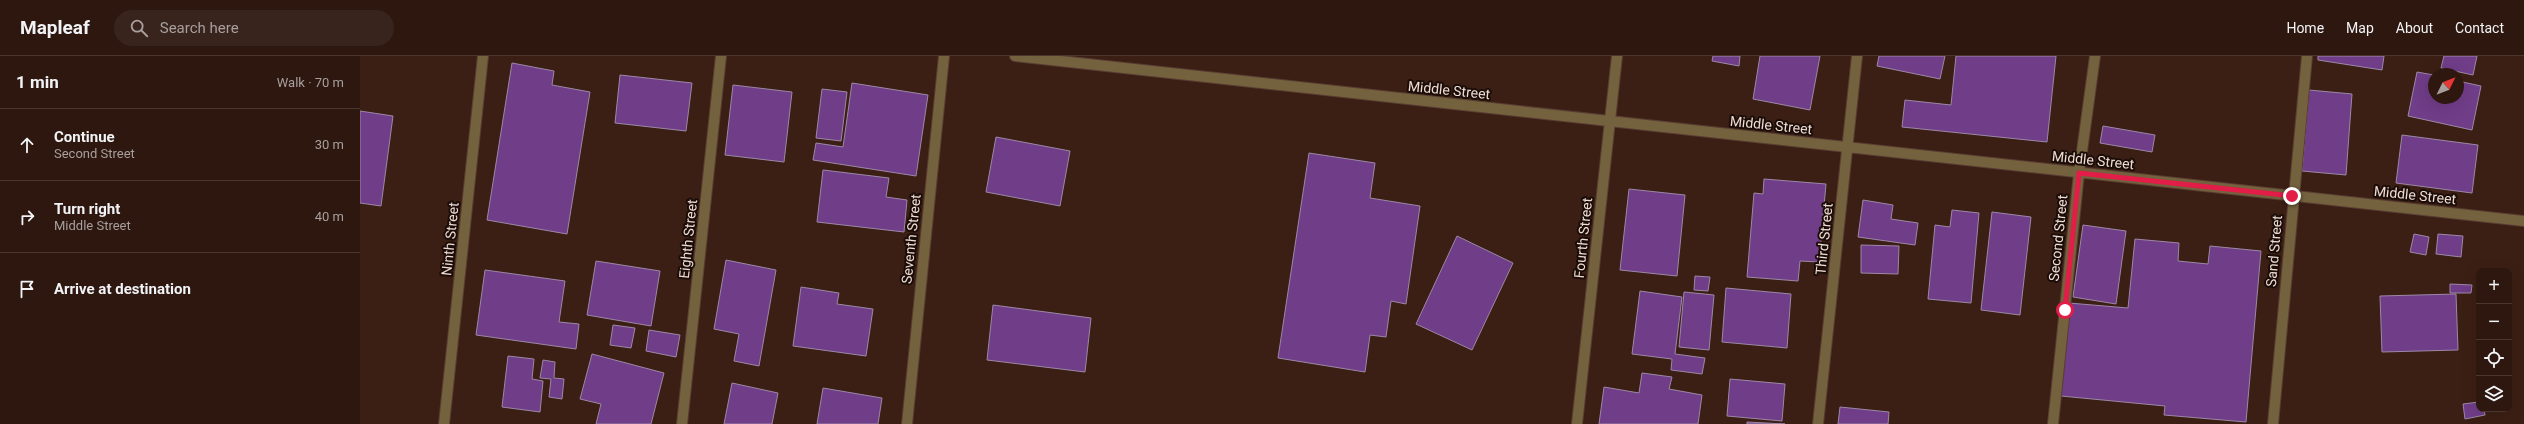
<!DOCTYPE html>
<html lang="en">
<head>
<meta charset="utf-8">
<style>
	body { margin:0; font-family:Roboto,sans-serif; background:#39241d; color:#f1f3f6 }
	.controls { position:absolute; right:12px; bottom:12px; display:grid; overflow:hidden; border-radius:8px; box-shadow:0 4px 16px #0002 }
	.controls button { width:36px; height:36px; display:grid; place-items:center; padding:0; border:0; border-bottom:1px solid #48362f; background:#2d170f; color:#f1f3f6; font:20px sans-serif }
	.compass { position:absolute; left:2068px; top:12px; width:36px; height:36px; border-radius:50%; background:#2d170f; box-shadow:0 4px 16px #0002; rotate:47deg }
	.stop { position:absolute; width:12px; height:12px; margin:-9px; border:3px solid #e11d48; border-radius:50%; background:#fff }
	.stop.end { background:#e11d48; border-color:#fff; box-shadow:0 1px 4px #0008 }
	.list { margin:0; padding:0; list-style:none }
	h2 { display:flex; justify-content:space-between; align-items:center; height:52px; margin:0; padding:0 16px; font-size:17px }
	h2 small { font-size:13px; font-weight:400; color:#a79f9e }
	.list li { display:grid; grid-template-columns:26px 1fr auto; gap:12px; align-items:center; box-sizing:border-box; height:72px; padding:0 16px; border-top:1px solid #48362f }
	.list b { display:block; font-size:15px; white-space:nowrap }
	.list p { margin:0; font-size:13px; white-space:nowrap; color:#a79f9e }
	.list em { font-size:13px; font-style:normal; color:#a79f9e }
	.icon { flex:none; width:22px; height:22px; fill:none; stroke:currentColor; stroke-width:2; stroke-linecap:round; stroke-linejoin:round }
	.map { position:relative; flex:none; width:2164px; height:368px; overflow:hidden }
	header { display:flex; align-items:center; gap:24px; box-sizing:border-box; height:56px; padding:0 20px; background:#2d170f; border-bottom:1px solid #48362f }
	header strong { font-size:19px }
	nav { display:flex; gap:22px; margin-inline-start:auto; font-size:14px }
	.search { width:280px; height:36px; background:#39241d; display:flex; align-items:center; gap:10px; box-sizing:border-box; padding:0 14px; border-radius:22px; color:#a79f9e; font-size:15px }
	main { display:flex }
	aside { flex:1; background:#2d170f }
	.map>svg:first-child { display:block }
	.building { fill:#703d88; stroke:#9c88a6 }
	.lines { fill:none; stroke-linecap:round; stroke-linejoin:round }
	.street-casing { stroke:#593d33; stroke-width:12 }
	.street { stroke:#73623d; stroke-width:10 }
	.route { stroke:#e11d48; stroke-width:5 }
	.labels { text-anchor:middle; stroke-width:4; stroke-linejoin:round; paint-order:stroke }
	.street-label { font-size:14px; fill:#f1dcd5; stroke:#1a0d08 }
</style>
</head>
<body>
<header>
<strong>Mapleaf</strong>
<div class="search"><svg class="icon" aria-label="search" viewBox="0 0 24 24"><circle cx="10" cy="10" r="6"/><path d="M15 15l6 6"/></svg>Search here</div>
<nav><a>Home</a><a>Map</a><a>About</a><a>Contact</a></nav>
</header>
<main>
<aside>
<h2>1 min<small>Walk · 70 m</small></h2>
<ul class="list">
<li><svg class="icon" aria-label="ahead" viewBox="0 0 24 24"><path d="M12 20V5M6 11l6-6 6 6"/></svg><div><b>Continue</b><p>Second Street</p></div><em>30 m</em></li>
<li><svg class="icon" aria-label="right" viewBox="0 0 24 24"><path d="M7 20v-9h11M14 6l5 5-5 5"/></svg><div><b>Turn right</b><p>Middle Street</p></div><em>40 m</em></li>
<li><svg class="icon" aria-label="arrive" viewBox="0 0 24 24"><path d="M6 21V4h12l-3 4 3 4H6"/></svg><div><b>Arrive at destination</b></div></li>
</ul>
</aside>
<div class="map">
<svg width="2164" height="368" viewBox="0 0 2164 368">
	<rect width="100%" height="100%" fill="#3c1f14"/>
	<!-- building -->
	<path class="building" d="M1353,0H1380L1379,10L1352,5Z
		M1400,0H1460L1450,54L1393,43Z
		M1519,0H1585L1580,23L1517,10Z
		M1596,0H1696L1687,86L1542,71L1545,44L1591,49Z
		M1958,0H2024L2022,14L1958,4Z
		M2084,0H2117L2113,19L2081,12Z
		M152,7L194,15L192,29L230,36L207,178L127,164Z
		M2057,16L2074,19V42H2098V25L2121,30L2112,74L2048,60Z
		M260,19L332,27L326,75L255,67Z
		M492,27L568,39L556,120L453,104L456,87L483,91Z
		M373,29L432,36L424,106L365,99Z
		M462,33L487,36L481,85L456,82Z
		M1949,34L1992,38L1986,119L1942,115Z
		M0,55L33,60L21,150L0,147Z
		M1743,70L1795,79L1792,96L1740,87Z
		M2042,79L2118,89L2112,137L2036,127Z
		M636,81L710,95L700,150L626,136Z
		M949,97L1015,107L1010,142L1060,150L1046,248L1031,245L1026,281L1010,279L1005,316L918,302Z
		M463,114L529,122L526,141L547,144L544,176L457,166Z
		M1404,123L1466,128L1459,206L1440,205L1438,225L1387,221L1394,137L1403,138Z
		M1269,133L1325,139L1317,220L1260,214Z
		M1503,144L1533,149L1531,163L1558,167L1555,189L1498,181Z
		M1592,154L1619,157L1611,247L1568,243L1575,169L1590,171Z
		M1632,156L1671,161L1660,259L1621,254Z
		M1723,169L1766,175L1756,248L1713,241Z
		M2054,178L2069,181L2066,199L2050,196Z
		M2078,178L2103,180L2101,201L2076,198Z
		M1097,180L1153,207L1112,294L1056,268Z
		M1775,183L1819,187L1818,205L1848,208L1850,190L1901,195L1886,366L1804,359L1805,350L1701,340L1709,247L1768,252Z
		M1501,189L1539,190L1538,218L1501,217Z
		M366,204L416,214L399,310L374,305L379,278L354,273Z
		M236,205L300,215L291,270L227,259Z
		M125,214L205,225L199,266L219,268L216,293L116,279Z
		M1335,220L1350,221L1348,235L1334,234Z
		M2090,228L2112,229L2111,237H2090Z
		M441,231L479,237L477,248L513,253L506,300L433,290Z
		M1366,232L1431,238L1427,292L1362,286Z
		M1280,235L1322,241L1315,298L1345,302L1342,318L1311,314L1312,303L1272,298Z
		M1324,236L1354,239L1349,294L1319,291Z
		M2096,238L2098,294L2022,296L2020,240Z
		M633,249L731,262L725,316L627,304Z
		M253,269L275,272L271,292L250,289Z
		M289,274L320,279L316,301L286,295Z
		M232,298L304,317L291,368H236L241,348L220,343Z
		M148,300L174,303L172,323L183,325L180,356L142,351Z
		M183,304L195,306L194,322L204,323L202,343L189,341L191,323L180,322Z
		M1282,317L1312,321L1309,333L1342,339L1338,368H1239L1244,331L1279,337Z
		M1370,323L1425,328L1422,365L1367,360Z
		M372,327L418,337L412,368H364Z
		M463,332L522,342L518,368H457Z
		M2119,346V353H2124L2125,359L2105,363L2103,348Z
		M1480,351L1529,356L1528,368H1478Z
		M1387,366L1425,368H1387Z"/>
	<g class="lines">
		<defs>
			<path id="street" d="M655,0L2164,165
				M84,368L123,0
				M322,368L361,0
				M547,368L584,0
				M1217,368L1257,0
				M1458,368L1497,0
				M1693,368L1719,117L1735,0
				M1913,368L1947,0"/>
		</defs>
		<!-- street casing -->
		<use href="#street" class="street-casing"/>
		<!-- street -->
		<use href="#street" class="street"/>
	</g>
	<g class="lines">
		<!-- route -->
		<path class="route" d="M1705,254L1719,117L1932,140"/>
	</g>
	<g class="labels">
		<!-- street labels -->
		<g class="street-label">
			<text transform="translate(1089 34) rotate(6)" y="5">Middle Street</text>
			<text transform="translate(1411 69) rotate(6)" y="5">Middle Street</text>
			<text transform="translate(1733 104) rotate(6)" y="5">Middle Street</text>
			<text transform="translate(2055 139) rotate(6)" y="5">Middle Street</text>
			<text transform="translate(1223 182) rotate(-84)" y="5">Fourth Street</text>
			<text transform="translate(1698 182) rotate(-84)" y="5">Second Street</text>
			<text transform="translate(90 183) rotate(-84)" y="5">Ninth Street</text>
			<text transform="translate(328 183) rotate(-84)" y="5">Eighth Street</text>
			<text transform="translate(551 183) rotate(-84)" y="5">Seventh Street</text>
			<text transform="translate(1464 183) rotate(-84)" y="5">Third Street</text>
			<text transform="translate(1914 195) rotate(-85)" y="5">Sand Street</text>
		</g>
	</g>
</svg>
<div class="controls">
<button>+</button>
<button>−</button>
<button><svg class="icon" aria-label="locate" viewBox="0 0 24 24"><circle cx="12" cy="12" r="6"/><path d="M12 2v4M12 18v4M2 12h4M18 12h4"/></svg></button>
<button><svg class="icon" aria-label="layers" viewBox="0 0 24 24"><path d="M12 4l9 5-9 5-9-5zM3 14l9 5 9-5"/></svg></button>
</div>
<svg class="compass" viewBox="-18 -18 36 36"><path d="M0-13l5 13h-10z" fill="#e53935"/><path d="M0 13l5-13h-10z" fill="#a79f9e"/></svg>
<div class="stop" style="left:1705px;top:254px"></div>
<div class="stop end" style="left:1932px;top:140px"></div>
</div>
</main>
</body>
</html>
